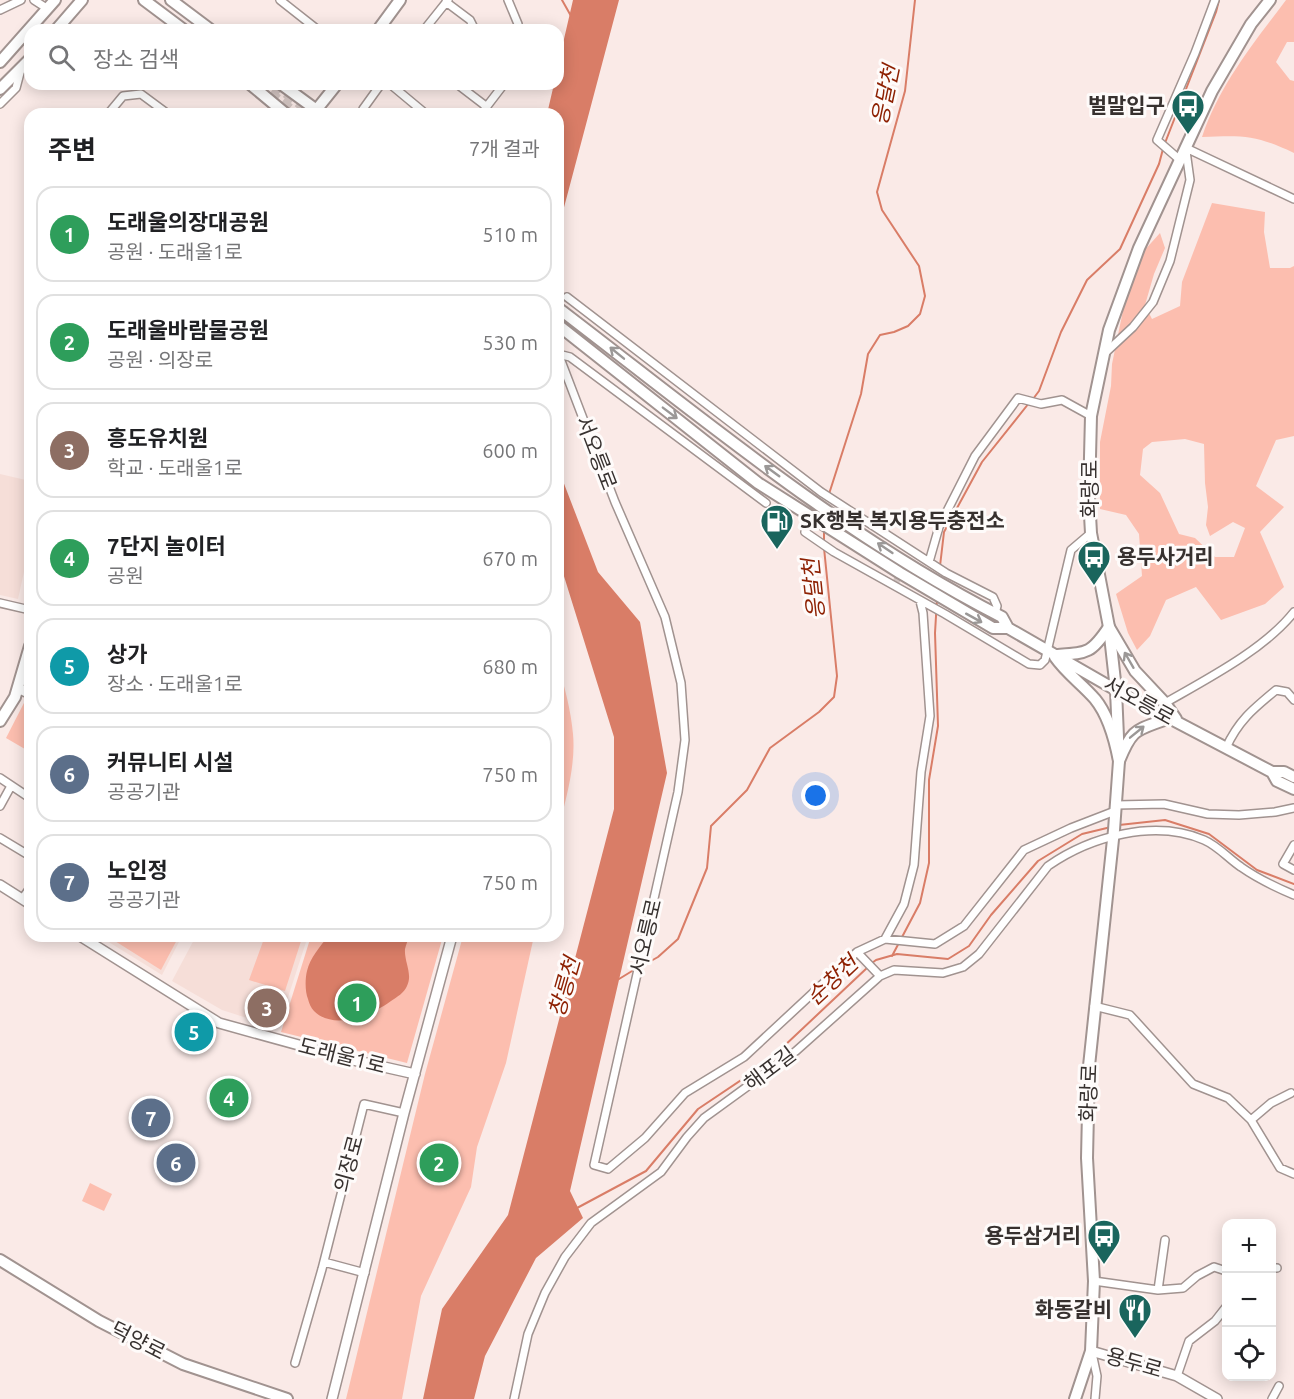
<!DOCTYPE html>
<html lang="ko">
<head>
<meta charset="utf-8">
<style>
	body { margin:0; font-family:Ubuntu,"Noto Sans KR",sans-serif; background:#f6f6f6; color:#202124 }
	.controls { position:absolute; right:18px; bottom:18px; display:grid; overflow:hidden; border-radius:12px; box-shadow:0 3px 15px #0003 }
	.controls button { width:54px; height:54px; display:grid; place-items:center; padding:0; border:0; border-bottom:2px solid #e0e0e0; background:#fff; color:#202124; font:30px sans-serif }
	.you { position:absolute; left:816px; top:796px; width:21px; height:21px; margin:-15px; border:4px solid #fff; border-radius:50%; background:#1a73e8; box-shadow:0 0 0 9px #1a73e833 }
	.badge { display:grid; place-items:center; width:39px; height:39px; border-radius:50%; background:#0b8043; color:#fff; font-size:20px; font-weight:700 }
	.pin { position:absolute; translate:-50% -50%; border:3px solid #fff; box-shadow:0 2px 6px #0006 }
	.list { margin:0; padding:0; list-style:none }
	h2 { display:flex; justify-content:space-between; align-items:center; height:78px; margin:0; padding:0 24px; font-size:26px }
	h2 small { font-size:20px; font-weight:400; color:#757577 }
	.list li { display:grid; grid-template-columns:39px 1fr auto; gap:18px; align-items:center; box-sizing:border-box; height:96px; margin:0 12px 12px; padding:0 12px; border:2px solid #e0e0e0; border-radius:18px }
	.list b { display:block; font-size:22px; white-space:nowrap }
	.list p { margin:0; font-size:20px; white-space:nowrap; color:#757577 }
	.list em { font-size:20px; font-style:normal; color:#757577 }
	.icon { flex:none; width:33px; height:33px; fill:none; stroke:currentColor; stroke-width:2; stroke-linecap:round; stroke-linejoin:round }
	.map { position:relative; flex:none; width:1294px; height:1399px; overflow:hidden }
	.search { position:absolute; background:#fff; box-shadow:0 3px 15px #0003; left:24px; top:24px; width:540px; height:66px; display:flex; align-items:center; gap:15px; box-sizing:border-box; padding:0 21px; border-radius:18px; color:#757577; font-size:22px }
	.panel { position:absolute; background:#fff; box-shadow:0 3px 15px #0003; left:24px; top:108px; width:540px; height:834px; border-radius:18px }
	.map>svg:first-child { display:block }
	.built { fill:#f6ded8 }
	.green { fill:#fcbeaf; fill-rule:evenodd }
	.water { fill:#d97d67 }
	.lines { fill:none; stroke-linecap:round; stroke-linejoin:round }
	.stream { stroke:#d97d67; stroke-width:2 }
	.minor-tunnel { stroke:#d3c5c2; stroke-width:7; stroke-dasharray:7 3.5; stroke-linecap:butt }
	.primary-tunnel { stroke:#d3c5c2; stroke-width:10; stroke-dasharray:10 5; stroke-linecap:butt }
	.minor-casing { stroke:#a19390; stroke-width:10 }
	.tertiary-casing { stroke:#a19390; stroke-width:12 }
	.secondary-casing { stroke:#a19390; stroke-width:14 }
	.primary-casing { stroke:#a19390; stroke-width:14 }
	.minor { stroke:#fff; stroke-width:7 }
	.tertiary { stroke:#fff; stroke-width:9 }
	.secondary { stroke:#fff; stroke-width:10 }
	.primary { stroke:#fff; stroke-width:10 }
	.oneway { stroke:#9b9897 }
	.labels { text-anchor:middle; stroke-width:6; stroke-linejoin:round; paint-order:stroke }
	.poi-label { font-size:21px; font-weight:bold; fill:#37312f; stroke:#fefbfa; text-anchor:end }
	.street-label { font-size:21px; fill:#37312f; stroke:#fefbfa }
	.water-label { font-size:22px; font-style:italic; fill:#8e2103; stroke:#fefbfa }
</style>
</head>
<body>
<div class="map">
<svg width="1294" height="1399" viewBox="0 0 1294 1399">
	<rect width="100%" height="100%" fill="#faeae7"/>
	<!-- built -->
	<path class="built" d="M0,474L30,481V545L18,599L0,595Z
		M99,936H182L162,975Z
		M196,936H308L278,1028L222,1010L172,981Z"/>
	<!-- green -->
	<path class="green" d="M1286,0H1294V42H1287L1276,62L1290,80L1294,81V153C1256,135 1244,135 1202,137C1220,84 1253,44 1286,0Z
		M1212,203L1265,212L1264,232L1270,268H1290L1294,266V436L1276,440L1256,486L1284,507L1260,532L1284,587L1265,604L1221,620L1196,587L1166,600L1150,636L1137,650L1128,633L1116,594L1142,576L1139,534L1126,515L1100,509V442L1111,386L1112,364L1127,291L1142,253L1160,233L1165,248L1154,274L1145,305L1152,319L1180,306L1182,282ZM1185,439L1204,444L1205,483L1208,507L1206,525L1210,536L1233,522L1245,528L1234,557H1215L1195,538L1179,534L1160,493L1140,475L1143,449L1152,442Z
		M558,665C565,688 571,711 573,734C576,767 565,801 558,832Z
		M26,699L30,701V752L6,738Z
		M107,936H179L161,970Z
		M265,936H300L302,938L285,991L249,980Z
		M311,936H443L407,1063L281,1032Z
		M463,936H534L506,1063L477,1147L471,1187L421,1296L402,1399H346L425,1074Z
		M90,1183L112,1194L104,1211L82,1201Z"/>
	<!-- water -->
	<path class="water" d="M573,0H619L558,230V114H547L554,84H558V65Z
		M558,468L598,572L640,622L667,773L570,1191L583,1218L536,1258L485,1356L474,1399H423L442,1309L508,1215L614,809V737L558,557Z
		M328,936H409C408,940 406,945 405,949C404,962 413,974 407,986C404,993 397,997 391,1001C372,1015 334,1031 314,1011C311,1008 309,1003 308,999C305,992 305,979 307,971C310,958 320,947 328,936Z"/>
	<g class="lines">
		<!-- stream -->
		<path class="stream" d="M562,0L571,16
			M1165,143L1216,12L1219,0
			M1033,399L1039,391L1061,332L1087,280L1120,249L1159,164L1163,149
			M829,494L861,394L868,354L880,335L894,332L908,326L920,314L925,296L919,266L882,210L877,192L905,91L915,0
			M824,542V530
			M940,566L944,532L982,462L1029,403
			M1119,825L1165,820L1209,834L1257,870L1294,884
			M892,956L920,903L929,863V780L938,726L935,633L937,599
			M872,963L876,960L897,954L948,959L969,946L991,915L1038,861L1082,834L1111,827
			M642,966L658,957L678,939L707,868L711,826L747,790L770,748L819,712L834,697L837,676L824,548
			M619,979L637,968
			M577,1208L646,1171L698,1109L765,1064L868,967"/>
		<!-- minor-tunnel -->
		<path class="minor-tunnel" d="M558,333L567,297
			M896,582L910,555"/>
		<!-- primary-tunnel -->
		<path class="primary-tunnel" d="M258,84L297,114
			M274,84L313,114"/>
		<defs>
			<path id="minor" d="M34,0L48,9
				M280,0L318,30
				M508,0L518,24V30
				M446,2L470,20L475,30
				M0,10L21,0
				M424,30L448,0
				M390,84L426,114
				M457,84L487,107
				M0,104L16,88L21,69
				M108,114L123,96L141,94L168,114
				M363,114V109L381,84
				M481,114L504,84
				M1186,148L1294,199
				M1180,160L1157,140L1195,53L1215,0
				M567,297L821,492L946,573L993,597L997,606L995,614
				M558,353L615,502L665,617L681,683L685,740L678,792L594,1165L608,1169L645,1138L685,1093L744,1057L857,952L885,939L935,944L964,926L1024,850L1071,828L1115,811
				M558,354L570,357L766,503
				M1104,354L1133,327L1153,302L1170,261L1190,180L1186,151
				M805,532L834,552L945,614L1029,664L1040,665L1045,660L1071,550L1091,533
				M929,562L939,527L975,456L1018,398L1041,404L1062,400L1091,416
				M0,603L30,610
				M1165,703C1207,679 1265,649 1294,612
				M1226,748C1238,721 1253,709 1276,690L1287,692L1294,700
				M0,778L30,798
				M1116,805L1164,804L1208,814L1239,815L1275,812L1294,808
				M0,806L11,786
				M0,838L30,856
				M1294,845L1283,864L1294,870
				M22,899L30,888
				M885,939L904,904L914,865L921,772L930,716L923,613L920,601
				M857,952L880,976
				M1094,1006L1130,1015L1193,1084L1228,1098L1251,1120L1280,1168L1294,1174
				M1251,1120L1271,1103L1291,1093
				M324,1262L365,1273
				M1272,1268H1277
				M1094,1281L1158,1290L1183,1288L1197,1276L1214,1267L1226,1271
				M1158,1290L1165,1240
				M1092,1353L1097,1376L1095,1399
				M295,1363L322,1269L364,1104L404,1113
				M1177,1376L1189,1341L1215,1321L1226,1307
				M514,1399L528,1334L545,1293L565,1257L591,1223L661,1172L687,1137L704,1118L796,1051L880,976L894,970L943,973L963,967L979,954L1048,866C1091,836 1155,819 1204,840C1218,846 1229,859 1241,867C1258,879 1275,887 1294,895
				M1272,1399L1279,1386"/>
			<path id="tertiary" d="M18,688L30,694
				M0,885L30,904
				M80,936L219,1023L353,1060L415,1074
				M1091,1351L1177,1376L1217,1399
				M332,1399L404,1113L452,936"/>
			<path id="secondary" d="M378,30L400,0
				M313,114L337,84
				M0,721L15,697L30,646
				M1075,1399L1091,1351L1094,1281L1087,1158L1089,1066L1114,830L1119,761L1116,690L1109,627L1091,533L1089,497L1091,416L1109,330L1139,248L1212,91L1251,24L1270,0"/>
			<path id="primary" d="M144,0L184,30
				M171,0L211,30
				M56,30L82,0
				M0,62L55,0
				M250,84L286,114
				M281,84L322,114
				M0,89L30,59
				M558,308C701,417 841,535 1002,617L1008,628
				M558,325L758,483L900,573L993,628H1008L1116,690L1272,772H1284L1294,777
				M1056,655C1087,653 1091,654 1109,627L1135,671L1165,703L1176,719
				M1055,657C1066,673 1082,684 1095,699C1109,716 1115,740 1119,761
				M1119,761C1133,726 1137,731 1169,718
				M1272,772L1277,781L1294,789
				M0,1260L99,1321L183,1364L287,1399"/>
		</defs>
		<!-- minor casing -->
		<use href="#minor" class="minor-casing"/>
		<!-- tertiary casing -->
		<use href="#tertiary" class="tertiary-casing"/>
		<!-- secondary casing -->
		<use href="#secondary" class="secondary-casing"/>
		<!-- primary casing -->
		<use href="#primary" class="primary-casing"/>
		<!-- minor -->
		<use href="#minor" class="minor"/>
		<!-- tertiary -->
		<use href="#tertiary" class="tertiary"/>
		<!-- secondary -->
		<use href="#secondary" class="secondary"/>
		<!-- primary -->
		<use href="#primary" class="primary"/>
	</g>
	<!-- one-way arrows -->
	<defs><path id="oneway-shaft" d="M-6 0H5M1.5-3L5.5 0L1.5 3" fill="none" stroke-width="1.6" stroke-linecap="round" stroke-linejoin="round" transform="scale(1.5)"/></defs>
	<g class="oneway">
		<use href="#oneway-shaft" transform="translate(617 353) rotate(-141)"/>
		<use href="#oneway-shaft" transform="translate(670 413) rotate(37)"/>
		<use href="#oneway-shaft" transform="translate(772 471) rotate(-144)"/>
		<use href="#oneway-shaft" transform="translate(885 548) rotate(-146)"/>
		<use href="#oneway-shaft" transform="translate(974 618) rotate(29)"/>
		<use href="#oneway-shaft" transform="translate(1129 660) rotate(-120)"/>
		<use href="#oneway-shaft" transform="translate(1137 732) rotate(-39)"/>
	</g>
	<!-- icons -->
	<defs>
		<symbol id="bus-pin" viewBox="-11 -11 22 30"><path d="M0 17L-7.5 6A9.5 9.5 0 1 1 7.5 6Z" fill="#1a655d" stroke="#fefbfa"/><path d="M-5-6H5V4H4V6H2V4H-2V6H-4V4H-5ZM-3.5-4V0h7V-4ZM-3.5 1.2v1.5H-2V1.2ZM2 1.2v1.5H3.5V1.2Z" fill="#fff"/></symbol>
		<symbol id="fuel-pin" viewBox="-11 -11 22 30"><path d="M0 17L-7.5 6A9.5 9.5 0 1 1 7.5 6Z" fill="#1a655d" stroke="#fefbfa"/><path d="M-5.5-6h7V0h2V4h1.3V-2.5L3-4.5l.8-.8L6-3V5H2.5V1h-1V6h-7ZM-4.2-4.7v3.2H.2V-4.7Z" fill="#fff"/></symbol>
		<symbol id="restaurant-pin" viewBox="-11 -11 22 30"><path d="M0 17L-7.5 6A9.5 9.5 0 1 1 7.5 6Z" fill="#1a655d" stroke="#fefbfa"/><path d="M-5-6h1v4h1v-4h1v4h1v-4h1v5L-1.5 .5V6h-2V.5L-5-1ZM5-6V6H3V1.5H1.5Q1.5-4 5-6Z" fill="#fff"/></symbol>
	</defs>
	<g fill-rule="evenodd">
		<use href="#bus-pin" x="1169" y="87" width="38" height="52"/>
		<use href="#fuel-pin" x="758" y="502" width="38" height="52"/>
		<use href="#bus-pin" x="1075" y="538" width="38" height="52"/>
		<use href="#bus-pin" x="1085" y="1217" width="38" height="52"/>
		<use href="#restaurant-pin" x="1116" y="1291" width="38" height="52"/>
	</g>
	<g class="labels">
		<!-- poi labels -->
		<g class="poi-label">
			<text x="1165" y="113">벌말입구</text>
			<text x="800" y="528" text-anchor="start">SK행복 복지용두충전소</text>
			<text x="1117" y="564" text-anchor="start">용두사거리</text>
			<text x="1081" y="1243">용두삼거리</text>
			<text x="1112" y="1317">화동갈비</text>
		</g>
		<!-- street labels -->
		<g class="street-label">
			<text transform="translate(596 453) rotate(69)" y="7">서오릉로</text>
			<text transform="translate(1090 489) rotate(-90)" y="7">화랑로</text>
			<text transform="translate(1139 701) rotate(29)" y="7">서오릉로</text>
			<text transform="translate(646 937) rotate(-77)" y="7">서오릉로</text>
			<text transform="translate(342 1056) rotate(14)" y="7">도래울1로</text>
			<text transform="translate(770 1069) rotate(-37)" y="7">해포길</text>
			<text transform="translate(1089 1093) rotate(-88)" y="7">화랑로</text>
			<text transform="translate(349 1164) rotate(-75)" y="7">의장로</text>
			<text transform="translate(138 1341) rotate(27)" y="7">덕양로</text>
			<text transform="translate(1134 1363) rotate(16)" y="7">용두로</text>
		</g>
		<!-- water labels -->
		<g class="water-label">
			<text transform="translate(885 95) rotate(-78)" y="8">응달천</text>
			<text transform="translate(813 589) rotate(-96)" y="8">응달천</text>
			<text transform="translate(832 980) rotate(-43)" y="8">순창천</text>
			<text transform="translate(564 987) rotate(-74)" y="8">창릉천</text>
		</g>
	</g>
</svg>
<div class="controls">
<button>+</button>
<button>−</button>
<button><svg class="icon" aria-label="locate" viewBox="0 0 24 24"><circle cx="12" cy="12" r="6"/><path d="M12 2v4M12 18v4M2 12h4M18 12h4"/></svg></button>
</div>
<div class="you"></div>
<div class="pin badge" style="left:357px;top:1003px;background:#2e9e5b">1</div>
<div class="pin badge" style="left:439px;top:1163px;background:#2e9e5b">2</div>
<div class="pin badge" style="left:267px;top:1008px;background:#8d6e63">3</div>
<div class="pin badge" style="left:229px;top:1098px;background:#2e9e5b">4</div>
<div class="pin badge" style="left:194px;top:1032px;background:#0f9aa8">5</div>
<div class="pin badge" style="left:176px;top:1163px;background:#5c6f8a">6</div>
<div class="pin badge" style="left:151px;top:1118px;background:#5c6f8a">7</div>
<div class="search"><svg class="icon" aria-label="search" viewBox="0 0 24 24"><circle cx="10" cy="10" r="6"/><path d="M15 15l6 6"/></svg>장소 검색</div>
<section class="panel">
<h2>주변<small>7개 결과</small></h2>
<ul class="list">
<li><span class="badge" style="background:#2e9e5b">1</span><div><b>도래울의장대공원</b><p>공원 · 도래울1로</p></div><em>510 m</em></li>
<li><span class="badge" style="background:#2e9e5b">2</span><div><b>도래울바람물공원</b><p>공원 · 의장로</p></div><em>530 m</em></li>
<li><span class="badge" style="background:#8d6e63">3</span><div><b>흥도유치원</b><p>학교 · 도래울1로</p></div><em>600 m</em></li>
<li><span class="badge" style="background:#2e9e5b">4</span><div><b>7단지 놀이터</b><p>공원</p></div><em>670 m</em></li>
<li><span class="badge" style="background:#0f9aa8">5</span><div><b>상가</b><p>장소 · 도래울1로</p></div><em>680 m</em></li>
<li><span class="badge" style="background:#5c6f8a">6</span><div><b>커뮤니티 시설</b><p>공공기관</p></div><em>750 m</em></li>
<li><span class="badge" style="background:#5c6f8a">7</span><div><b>노인정</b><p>공공기관</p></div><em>750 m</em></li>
</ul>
</section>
</div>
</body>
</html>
